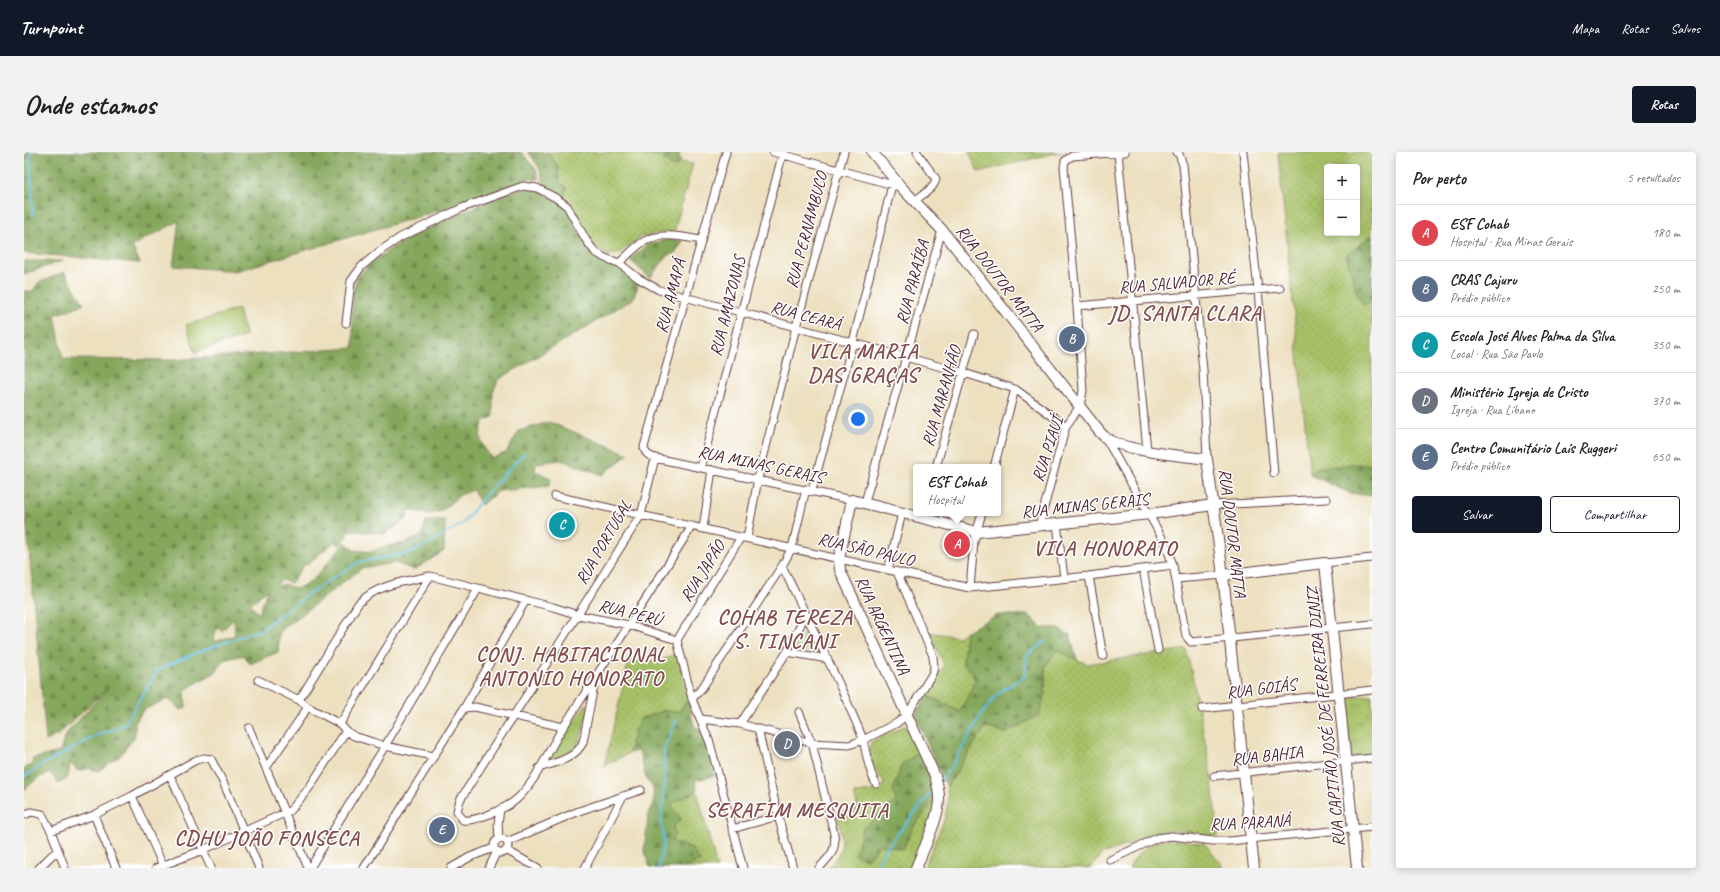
<!DOCTYPE html>
<html lang="pt">
<head>
<meta charset="utf-8">
<style>
	body { margin:0; font-family:Caveat,sans-serif; background:#f2f2f2; color:#222 }
	.controls { position:absolute; right:12px; top:12px; display:grid; overflow:hidden; border-radius:4px; box-shadow:0 2px 10px #0003 }
	.controls button { width:36px; height:36px; display:grid; place-items:center; padding:0; border:0; border-bottom:1px solid #e0e0e0; background:#fff; color:#222; font:20px sans-serif }
	.you { position:absolute; left:834px; top:267px; width:14px; height:14px; margin:-10px; border:3px solid #fff; border-radius:50%; background:#1a73e8; box-shadow:0 0 0 6px #1a73e833 }
	.badge { display:grid; place-items:center; width:26px; height:26px; border-radius:50%; background:#111827; color:#fff; font-size:13px; font-weight:700 }
	.pin { position:absolute; translate:-50% -50%; border:2px solid #fff; box-shadow:0 1px 4px #0006 }
	.popup { position:absolute; left:889px; top:312px; width:88px; height:52px; box-sizing:border-box; display:grid; place-content:center; border-radius:4px; background:#fff; filter:drop-shadow(0 1px 3px #0005); font-size:13px; white-space:nowrap; color:#767676 }
	.popup b { font-size:15px; color:#222 }
	.popup::after { content:''; position:absolute; left:50%; top:100%; margin-left:-8px; border:8px solid transparent; border-top-color:#fff }
	.list { margin:0; padding:0; list-style:none }
	h2 { display:flex; justify-content:space-between; align-items:center; height:52px; margin:0; padding:0 16px; font-size:17px }
	h2 small { font-size:13px; font-weight:400; color:#767676 }
	.list li { display:grid; grid-template-columns:26px 1fr auto; gap:12px; align-items:center; box-sizing:border-box; height:56px; padding:0 16px; border-top:1px solid #e0e0e0 }
	.list b { display:block; font-size:15px; white-space:nowrap }
	.list p { margin:0; font-size:13px; white-space:nowrap; color:#767676 }
	.list em { font-size:13px; font-style:normal; color:#767676 }
	.actions { display:flex; gap:8px; padding:12px 16px }
	.actions a { flex:1; padding:9px 0; border:1px solid #111827; border-radius:4px; text-align:center; font-size:14px; color:#111827 }
	.actions .main { background:#111827; color:#fff }
	.map { position:relative; flex:none; width:1348px; height:716px; overflow:hidden; border-radius:4px }
	header { display:flex; align-items:center; gap:24px; box-sizing:border-box; height:56px; padding:0 20px; background:#111827; color:#fff }
	header strong { font-size:19px }
	nav { display:flex; gap:22px; margin-inline-start:auto; font-size:14px }
	.intro { display:flex; align-items:center; justify-content:space-between; box-sizing:border-box; height:96px; padding:0 24px }
	h1 { margin:0; font-size:28px }
	.button { padding:10px 18px; border-radius:4px; background:#111827; color:#fff; font-size:14px; font-weight:700 }
	main { display:flex; gap:24px; padding:0 24px }
	aside { flex:1; background:#fff; border-radius:4px; box-shadow:0 2px 10px #0003 }
	.map>svg:first-child { display:block }
	.grass { fill:url(#grass-dots); stroke:#787049; fill-rule:evenodd }
	.forest { fill:url(#forest-firs); stroke:#686344; fill-rule:evenodd }
	.park { fill:url(#park-crowns); stroke:#787049 }
	.pitch { fill:#a7c167; stroke:#787049 }
	.lines { fill:none; stroke-linecap:round; stroke-linejoin:round }
	.stream { stroke:#64c0e2; stroke-width:2 }
	.street-casing { stroke:#623c41; stroke-width:9 }
	.secondary-casing { stroke:#623c41; stroke-width:12 }
	.street { stroke:#fff; stroke-width:7 }
	.secondary { stroke:#fff; stroke-width:10 }
	.labels { text-anchor:middle; stroke-width:3; stroke-linejoin:round; paint-order:stroke }
	.street-label { font-size:17px; fill:#4a1f2b; stroke:#fff }
	.district-label { font-size:21px; font-weight:bold; letter-spacing:1px; fill:#844f4d; stroke:#fff }
</style>
</head>
<body>
<header>
<strong>Turnpoint</strong>
<nav><a>Mapa</a><a>Rotas</a><a>Salvos</a></nav>
</header>
<div class="intro"><h1>Onde estamos</h1><a class="button">Rotas</a></div>
<main>
<div class="map">
<svg width="1348" height="716" viewBox="0 0 1348 716">
	<defs>
		<pattern id="grass-dots" width="8" height="8" patternUnits="userSpaceOnUse"><rect width="8" height="8" fill="#a7c167"/><path d="M2 2h.1M6 6h.1" fill="none" stroke="#91a55a" stroke-width="1.8" stroke-linecap="round"/></pattern>
		<pattern id="forest-firs" width="22" height="20" patternUnits="userSpaceOnUse"><rect width="22" height="20" fill="#85a75c"/><path d="M5 1l3.5 6h-7zM16 11l3.5 6h-7z" fill="#6f874c"/></pattern>
		<pattern id="park-crowns" width="20" height="18" patternUnits="userSpaceOnUse"><rect width="20" height="18" fill="#a7c167"/><path d="M2 6a3 3 0 1 1 6 0M12 15a3 3 0 1 1 6 0" fill="none" stroke="#91a55a"/></pattern>
	</defs>
	<rect width="100%" height="100%" fill="#fff"/>
	<filter id="ink" filterUnits="userSpaceOnUse"><feTurbulence type="fractalNoise" baseFrequency=".025" numOctaves="2"/><feDisplacementMap in="SourceGraphic" scale="8" xChannelSelector="R" yChannelSelector="G"/><feConvolveMatrix kernelMatrix="1 2 1 2 8 2 1 2 1" color-interpolation-filters="sRGB"/></filter>
	<filter id="wash" filterUnits="userSpaceOnUse"><feTurbulence type="fractalNoise" baseFrequency=".012" numOctaves="4" result="noise"/><feDisplacementMap in="SourceGraphic" scale="16" xChannelSelector="R" yChannelSelector="G"/><feGaussianBlur stdDeviation="0.9" result="paint"/><feColorMatrix in="noise" values="0 0 0 0 0 0 0 0 0 0 0 0 0 0 0 0 0 1.4 0 .05"/><feComposite in="paint" operator="in"/></filter>
	<g filter="url(#wash)">
		<rect width="100%" height="100%" fill="#ece0bf"/>
		<!-- grass -->
		<path class="grass" d="M524,0H600L637,5L650,15L656,10L669,12L650,80L644,79L617,85L596,101L583,104L571,95L546,49L540,44L543,36L535,30L534,14Z
			M945,0H1043H1036L954,20Z
			M1254,0H1348V323H1286ZM1303,15H1333V81H1303Z
			M785,476L787,477L800,502L769,498L782,477Z
			M942,479L939,512L948,519L951,530L936,560L903,543L920,513L905,480L935,485Z
			M1162,497L1169,526L1187,620L1194,685L1155,678L1142,679L1078,702L1067,716H900L921,666L924,649L923,635L961,575L982,581L1021,543V514L1033,498L1063,512Z
			M653,501L664,547L655,560L638,559L611,577L605,601L580,614L606,504L634,510Z
			M880,574L885,576L896,600L869,637L872,649L839,676L843,707L856,693L879,697L889,675L912,646L911,660L889,716H804C824,693 818,688 813,661L834,657L830,642L859,636L860,629C850,619 841,604 847,590Z
			M673,639L693,716H659L676,709L668,697L648,689L649,675L647,652Z
			M1143,687L1180,691L1197,711L1198,716H1105C1117,696 1121,694 1143,687Z"/>
		<!-- forest -->
		<path class="forest" d="M0,0H497L512,18L515,27H502L457,46L212,119L149,114L155,69L108,94L116,111L0,101Z
			M504,0H524L534,14L535,30L543,36L540,44L520,32L515,15Z
			M600,0H655L656,10L650,15L637,5Z
			M502,37L513,38L541,53L566,99L581,111L599,116L616,129L609,147L474,228L469,241V265L460,269C453,286 457,293 468,306L482,301L495,279L525,270L605,302L578,323L537,308L512,311L511,319L527,326L525,334L475,339L457,353L449,338L436,343L416,360L405,362L383,358V367L361,382L326,378L316,393L310,390L286,410L280,413L267,431L257,428L252,435L260,432L272,437L289,428L321,390L330,398L348,400L357,395L382,391L398,383L402,369L421,368L420,399L390,418L372,411L338,416L255,480L254,500L226,512L220,503L199,508L192,520L161,538L162,555L157,558L144,547L119,558L111,572V584L96,604L74,619L65,616L54,619L46,611L44,626L34,632L27,621L15,625L0,638V616L9,613L8,607L36,600L41,583L85,535L35,582L22,589L0,342V139H9L14,131L40,120L60,152L31,163L39,207L147,208L329,196C330,179 325,144 332,129C348,94 456,53 492,38ZM243,438V439L235,462L226,452ZM210,467L211,483L193,489L189,488L193,476L198,479Z
			M1346,85H1348V149L1340,153L1334,145L1322,103Z
			M645,87L659,89L651,101L644,103L626,126L606,108L623,92Z
			M0,109H38L0,122Z
			M1329,312L1348,313V344L1326,341L1286,323L1292,316Z
			M974,463H1005L1018,476H1033L1046,483L1053,508L1033,498L1021,514V543L1015,563L982,581L961,575L923,635L891,563L903,543L936,560L951,530L948,519L939,512L942,479Z
			M664,547L670,574L680,580L691,624L671,628L673,639L647,652L657,667L649,675L651,682L648,689L668,697L676,709L659,716H626L620,698L625,659L630,649L629,636L622,627L615,599L605,601L611,577L617,566L638,559L655,560Z
			M896,600L910,633L912,646L889,675L879,697L856,693L843,707L831,703L839,676L872,649L869,637L878,612Z"/>
		<!-- park -->
		<path class="park" d="M1348,543V603L1326,605L1321,546Z
			M562,552L565,556L553,598L525,609L524,607Z"/>
		<!-- pitch -->
		<path class="pitch" d="M214,157L222,184L171,200L162,173Z"/>
		<g class="lines">
			<!-- stream -->
			<path class="stream" d="M7,0L6,8L9,64
				M0,625L16,614L74,583L100,573L134,518L174,500L238,477L287,440L335,410L390,400L438,372L465,339L500,301
				M916,630C939,603 949,568 973,543C980,535 992,530 1001,524L1003,503L1022,489
				M634,716L640,690L637,667L641,629L640,597L653,567
				M852,716L860,699L911,636"/>
		</g>
	</g>
	<g filter="url(#ink)">
		<g class="lines">
			<defs>
				<path id="street" d="M702,0L620,295C621,302 625,304 631,306L828,348
					M749,0L873,34
					M1152,0L1155,2L1159,13L1179,218L1183,307
					M1219,0L1234,138L1250,321
					M1094,1L1123,298
					M890,49C898,43 910,37 912,27L893,0
					M595,111C603,104 610,96 619,90C636,79 659,85 677,88
					M1053,154L1256,136
					M322,171L327,129L338,114L356,99L377,85L438,56L499,34L513,36L532,46L543,54L562,88L571,100L581,106L595,111L614,126L635,138L940,221L991,237L1042,274
					M1082,287L1141,391L1149,413L1162,484L1167,490L1348,472
					M631,306L617,363L436,648L433,659L439,668C452,670 485,655 494,646C514,627 525,596 540,574C583,507 626,441 668,374
					M912,315L950,182
					M970,315L991,237
					M677,316L759,0
					M788,338L829,190L868,33
					M531,344L946,436L1065,424L1149,413
					M841,350L918,78
					M1189,353L1303,347
					M1033,372L1040,426
					M1015,374L1042,274L1056,254L1059,239L1053,154L1040,15L1041,9L1048,4L1101,0
					M679,376L688,318
					M723,386L734,327L772,175L820,0
					M1301,411L1348,406
					M758,414C783,465 809,516 831,568C834,575 837,581 839,588C843,603 844,618 852,632
					M1119,417L1134,498
					M864,418L878,361
					M1065,424L1079,504
					M1152,427L1199,423
					M946,436L950,389L958,361
					M653,488L668,547L686,591L719,716
					M653,488L717,385
					M763,500L804,507
					M234,528L275,548L284,555L316,572L322,579L330,584L361,594L409,604
					M668,547L678,536L758,414L768,396L782,337
					M275,548L334,452C351,433 382,429 406,424
					M440,556L451,555L539,575
					M1178,557L1348,538
					M775,560L788,591L810,682C813,699 806,704 795,716
					M677,567L716,572L788,591L825,593L839,588L873,571L883,563L908,522L910,516L909,504L873,420
					M316,572L406,424L529,455L554,463L605,473L653,488
					M716,572L763,500L782,462
					M225,576L284,716
					M734,577L754,664L769,716
					M242,616L284,555
					M515,616C530,611 552,607 559,590L571,529
					M146,623L187,716
					M1190,624L1348,606
					M108,644L140,716
					M0,663L7,660L18,662L27,679L41,716
					M70,663L92,716
					M708,677L754,664
					M27,679L70,663L108,644L172,608L180,606L187,607L200,632L235,716
					M475,687L474,672L476,657
					M470 694a7 7 0 1 1 14 0a7 7 0 1 1-14 0Z
					M483,690L555,659L617,638
					M482,698L514,716
					M1086,708L1133,686L1148,684L1189,689H1205L1348,675
					M15,716L28,703L34,699
					M132,716L179,698L267,658L285,636L322,579
					M286,716L361,594L454,437
					M340,716L440,556L502,448
					M427,716L446,705L470,696
					M465,716L473,699
					M561,716L599,644"/>
				<path id="secondary" d="M848,0L877,35L918,78L1071,274C1074,278 1078,283 1082,286C1100,299 1159,304 1183,307L1199,423L1230,716
					M1199,423L1301,411L1333,716
					M892,716C899,698 916,664 915,645C915,638 913,631 911,624L816,418L815,407L828,348L953,380L1126,362L1189,353"/>
			</defs>
			<!-- street casing -->
			<use href="#street" class="street-casing"/>
			<!-- secondary casing -->
			<use href="#secondary" class="secondary-casing"/>
			<!-- street -->
			<use href="#street" class="street"/>
			<!-- secondary -->
			<use href="#secondary" class="secondary"/>
		</g>
	</g>
	<g class="labels">
		<!-- street labels -->
		<g class="street-label">
			<text transform="translate(782 78) rotate(-75)" y="6">RUA PERNAMBUCO</text>
			<text transform="translate(976 126) rotate(52)" y="6">RUA DOUTOR MATTA</text>
			<text transform="translate(888 130) rotate(-75)" y="6">RUA PARAÍBA</text>
			<text transform="translate(1153 130) rotate(-5)" y="6">RUA SALVADOR RÉ</text>
			<text transform="translate(646 144) rotate(-75)" y="6">RUA AMAPÁ</text>
			<text transform="translate(703 154) rotate(-76)" y="6">RUA AMAZONAS</text>
			<text transform="translate(782 163) rotate(15)" y="6">RUA CEARÁ</text>
			<text transform="translate(917 244) rotate(-74)" y="6">RUA MARANHÃO</text>
			<text transform="translate(1023 297) rotate(-72)" y="6">RUA PIAUÍ</text>
			<text transform="translate(737 312) rotate(12)" y="6">RUA MINAS GERAIS</text>
			<text transform="translate(1061 353) rotate(-6)" y="6">RUA MINAS GERAIS</text>
			<text transform="translate(1209 381) rotate(83)" y="6">RUA DOUTOR MATTA</text>
			<text transform="translate(579 390) rotate(-60)" y="6">RUA PORTUGAL</text>
			<text transform="translate(842 397) rotate(13)" y="6">RUA SÃO PAULO</text>
			<text transform="translate(678 419) rotate(-58)" y="6">RUA JAPÃO</text>
			<text transform="translate(606 460) rotate(14)" y="6">RUA PERÚ</text>
			<text transform="translate(859 473) rotate(65)" y="6">RUA ARGENTINA</text>
			<text transform="translate(1237 536) rotate(-7)" y="6">RUA GOIÁS</text>
			<text transform="translate(1301 565) rotate(-96)" y="6">RUA CAPITÃO JOSÉ DE FERREIRA DINIZ</text>
			<text transform="translate(1243 603) rotate(-7)" y="6">RUA BAHIA</text>
			<text transform="translate(1226 670) rotate(-3)" y="6">RUA PARANÁ</text>
		</g>
		<!-- district labels -->
		<g class="district-label">
			<text x="1161" y="168">JD. SANTA CLARA</text>
			<text x="839" y="206">VILA MARIA<tspan x="839" dy="24">DAS GRAÇAS</tspan></text>
			<text x="1081" y="403">VILA HONORATO</text>
			<text x="761" y="472">COHAB TEREZA<tspan x="761" dy="24">S. TINCANI</tspan></text>
			<text x="547" y="509">CONJ. HABITACIONAL<tspan x="547" dy="24">ANTONIO HONORATO</tspan></text>
			<text x="773" y="665">SERAFIM MESQUITA</text>
			<text x="243" y="693">CDHU JOÃO FONSECA</text>
		</g>
	</g>
</svg>
<div class="controls">
<button>+</button>
<button>−</button>
</div>
<div class="you"></div>
<div class="pin badge" style="left:933px;top:392px;background:#e0444e">A</div>
<div class="popup"><b>ESF Cohab</b>Hospital</div>
<div class="pin badge" style="left:1048px;top:187px;background:#5c6f8a">B</div>
<div class="pin badge" style="left:538px;top:373px;background:#0f9aa8">C</div>
<div class="pin badge" style="left:763px;top:592px;background:#6b7280">D</div>
<div class="pin badge" style="left:418px;top:678px;background:#5c6f8a">E</div>
</div>
<aside>
<h2>Por perto<small>5 resultados</small></h2>
<ul class="list">
<li><span class="badge" style="background:#e0444e">A</span><div><b>ESF Cohab</b><p>Hospital · Rua Minas Gerais</p></div><em>180 m</em></li>
<li><span class="badge" style="background:#5c6f8a">B</span><div><b>CRAS Cajuru</b><p>Prédio público</p></div><em>250 m</em></li>
<li><span class="badge" style="background:#0f9aa8">C</span><div><b>Escola José Alves Palma da Silva</b><p>Local · Rua São Paulo</p></div><em>350 m</em></li>
<li><span class="badge" style="background:#6b7280">D</span><div><b>Ministério Igreja de Cristo</b><p>Igreja · Rua Líbano</p></div><em>370 m</em></li>
<li><span class="badge" style="background:#5c6f8a">E</span><div><b>Centro Comunitário Laís Ruggeri</b><p>Prédio público</p></div><em>650 m</em></li>
</ul>
<div class="actions"><a class="main">Salvar</a><a>Compartilhar</a></div>
</aside>
</main>
</body>
</html>
